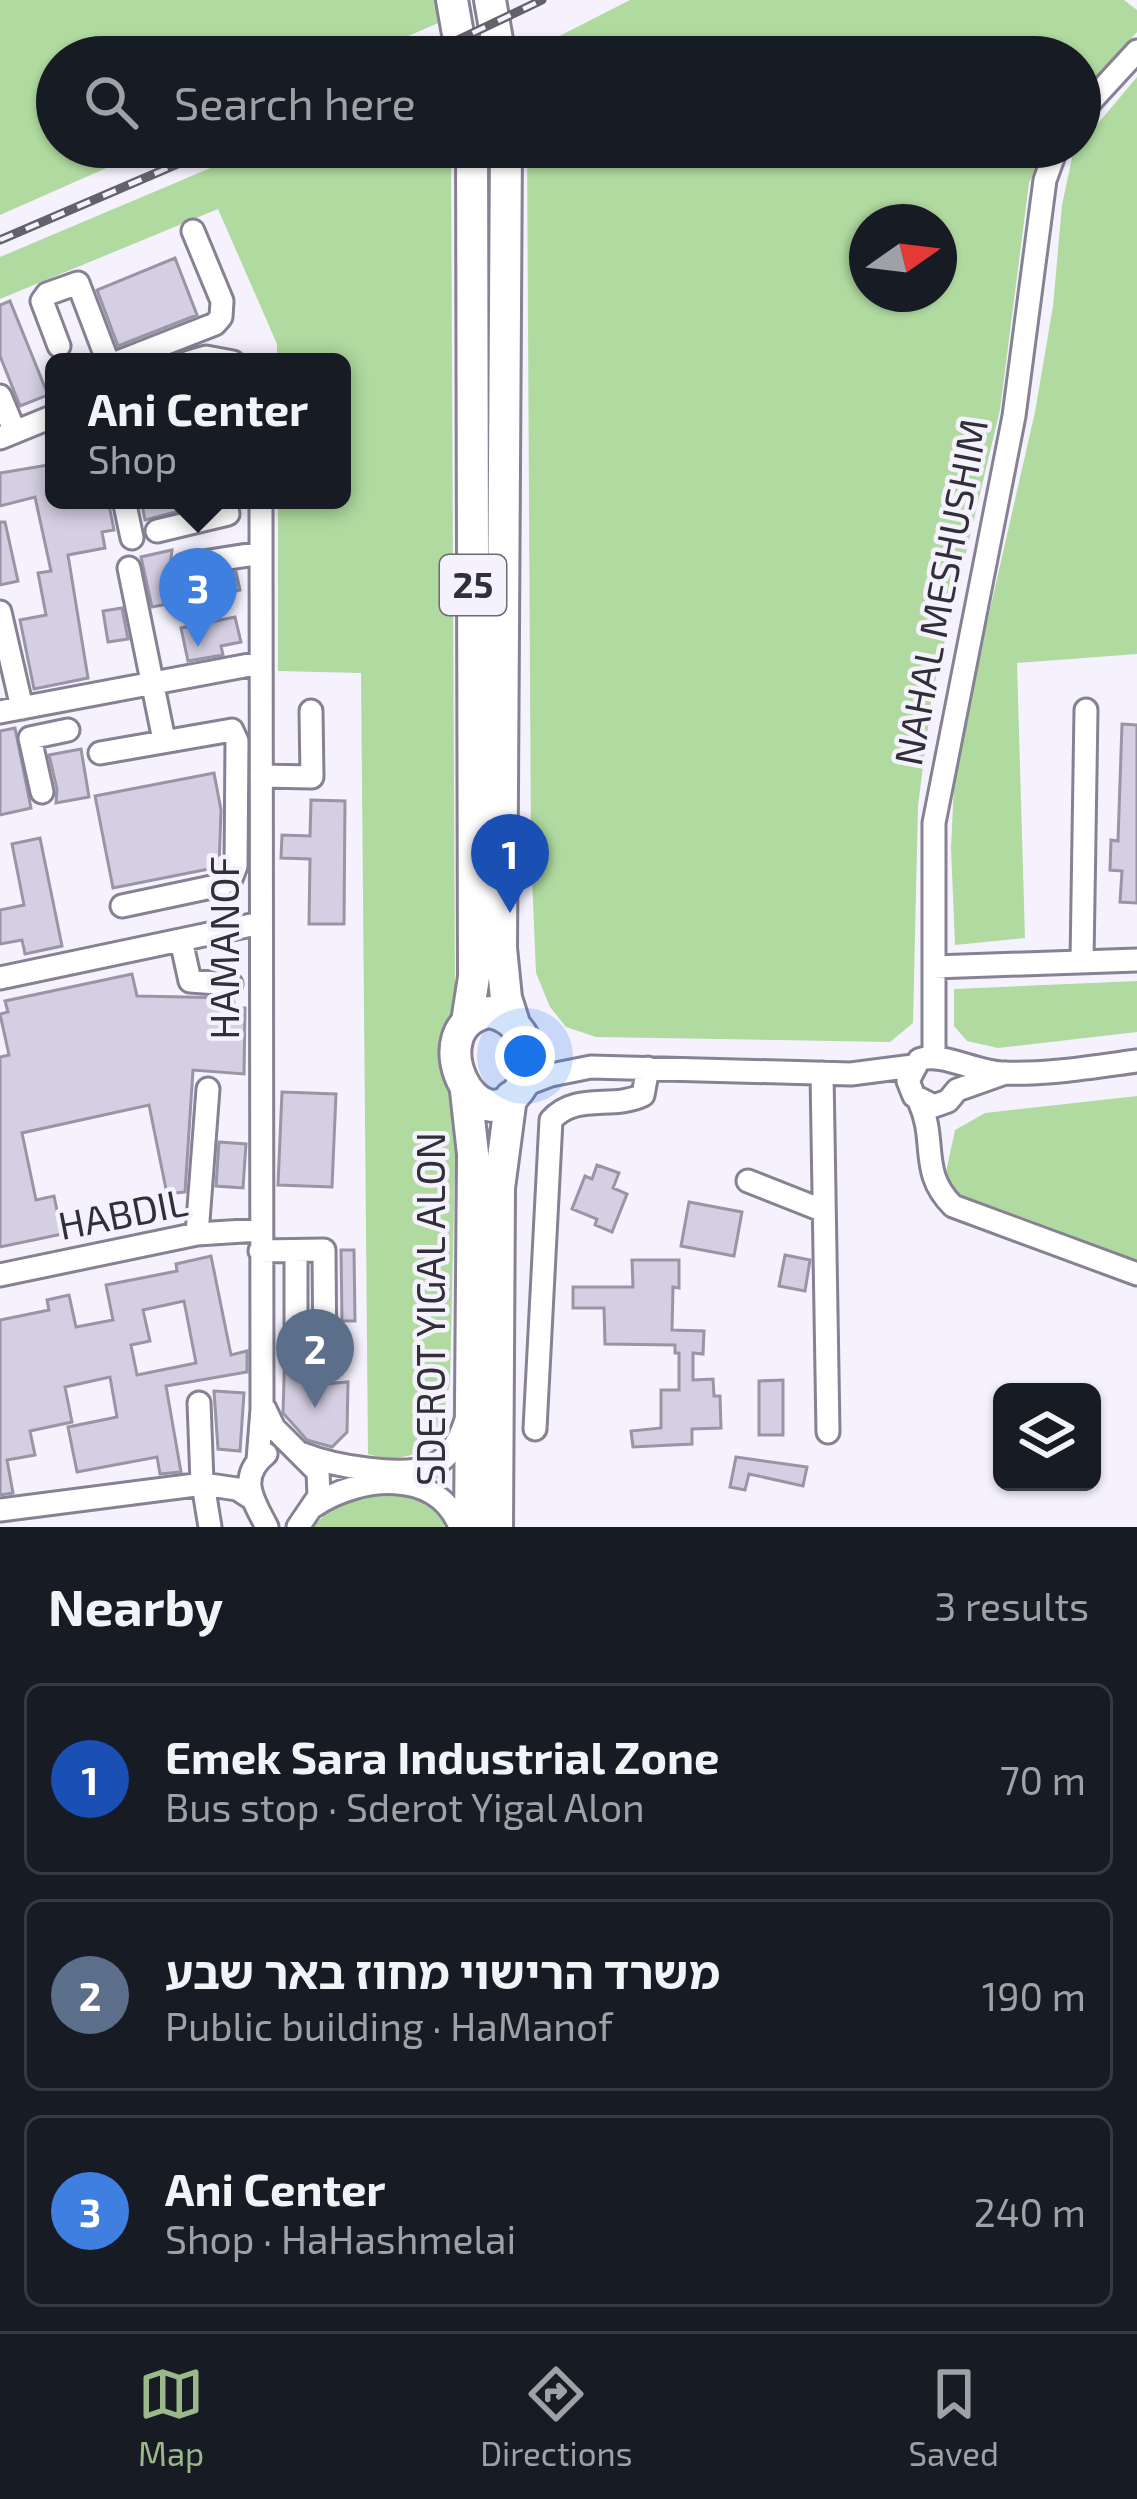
<!DOCTYPE html>
<html lang="en">
<head>
<meta charset="utf-8">
<style>
	body { margin:0; font-family:"Exo 2","Noto Sans Hebrew",sans-serif; background:#20242c; color:#f1f3f6 }
	.controls { position:absolute; right:36px; bottom:36px; display:grid; overflow:hidden; border-radius:18px; box-shadow:0 3px 9px #0004 }
	.controls button { width:108px; height:108px; display:grid; place-items:center; padding:0; border:0; border-bottom:3px solid #363941; background:#171b24; color:#f1f3f6; font:60px sans-serif }
	.compass { position:absolute; left:849px; top:204px; width:108px; height:108px; border-radius:50%; background:#171b24; box-shadow:0 3px 9px #0004; rotate:76deg }
	.you { position:absolute; left:525px; top:1056px; width:42px; height:42px; margin:-30px; border:9px solid #fff; border-radius:50%; background:#1a73e8; box-shadow:0 0 0 18px #1a73e833 }
	.badge { display:grid; place-items:center; width:78px; height:78px; border-radius:50%; background:#9bb88b; color:#fff; font-size:39px; font-weight:700 }
	.pin { position:absolute; translate:-50% -99px; filter:drop-shadow(0 3px 6px #0008) }
	.pin::after { content:''; position:absolute; top:63px; width:42px; height:36px; background:inherit; clip-path:polygon(0 0,100% 0,50% 100%) }
	.popup { position:absolute; left:45px; top:353px; width:306px; height:156px; box-sizing:border-box; display:grid; place-content:center; border-radius:18px; background:#171b24; filter:drop-shadow(0 3px 9px #0005); font-size:39px; white-space:nowrap; color:#9ea1a6 }
	.popup b { font-size:45px; color:#f1f3f6 }
	.popup::after { content:''; position:absolute; left:50%; top:100%; margin-left:-24px; border:24px solid transparent; border-top-color:#171b24 }
	.list { margin:0; padding:0; list-style:none }
	h2 { display:flex; justify-content:space-between; align-items:center; height:156px; margin:0; padding:0 48px; font-size:51px }
	h2 small { font-size:39px; font-weight:400; color:#9ea1a6 }
	.list li { display:grid; grid-template-columns:78px 1fr auto; gap:36px; align-items:center; box-sizing:border-box; height:192px; margin:0 24px 24px; padding:0 24px; border:3px solid #363941; border-radius:18px }
	.list b { display:block; font-size:45px; white-space:nowrap }
	.list p { margin:0; font-size:39px; white-space:nowrap; color:#9ea1a6 }
	.list em { font-size:39px; font-style:normal; color:#9ea1a6 }
	.icon { flex:none; width:66px; height:66px; fill:none; stroke:currentColor; stroke-width:2; stroke-linecap:round; stroke-linejoin:round }
	.map { position:relative; flex:none; width:1137px; height:1527px; overflow:hidden }
	.search { position:absolute; background:#171b24; box-shadow:0 3px 9px #0004; left:36px; right:36px; top:36px; height:132px; display:flex; align-items:center; gap:30px; box-sizing:border-box; padding:0 42px; border-radius:66px; color:#9ea1a6; font-size:45px }
	.sheet { height:804px; background:#171b24 }
	nav { display:flex; justify-content:space-around; align-items:center; box-sizing:border-box; height:168px; border-top:3px solid #363941; background:#171b24; font-size:33px; color:#9ea1a6 }
	nav a { display:grid; justify-items:center; gap:6px }
	nav .on { color:#9bb88b }
	.map>svg:first-child { display:block }
	.green { fill:#b0daa0; fill-rule:evenodd }
	.building { fill:#d4cfe2; stroke:#9994a6; stroke-width:3; fill-rule:evenodd }
	.lines { fill:none; stroke-linecap:round; stroke-linejoin:round }
	.minor-casing { stroke:#868193; stroke-width:27 }
	.highway-casing { stroke:#868193; stroke-width:36 }
	.minor { stroke:#fff; stroke-width:21 }
	.highway { stroke:#fff; stroke-width:30 }
	.rail-casing { stroke:#63616a; stroke-width:9 }
	.rail { stroke:#f5f2fe; stroke-width:4.5; stroke-dasharray:14; stroke-linecap:butt }
	.labels { text-anchor:middle; stroke-width:9; stroke-linejoin:round; paint-order:stroke }
	.shield { fill:#f5f2fe; stroke:#6c6a73; stroke-width:3 }
	.shield-label { font-size:36px; font-weight:bold; fill:#312f37 }
	.street-label { font-size:39px; fill:#312f37; stroke:#f5f2fe }
</style>
</head>
<body>
<div class="map">
<svg width="1137" height="1527" viewBox="0 0 1137 1527">
	<rect width="100%" height="100%" fill="#f5f2fe"/>
	<!-- green -->
	<path class="green" d="M0,0H436L443,21L360,57H57V147H154L0,215Z
		M630,0H1124L1137,10V32L1080,95V57H528V52Z
		M1137,77V654L1017,663L1025,938L955,945L951,848L955,763L1035,412L1053,306L1062,205L1073,153Z
		M260,147H451L455,992L447,1074L456,1118L450,1383L442,1421L420,1453L389,1460L368,1454L361,673L278,671V500H342V362H277V344L218,209L0,299V257Z
		M527,147H1045L1029,183L1000,410L932,695L918,806L913,1023L890,1042L596,1037L566,1027L550,1007L536,973L531,854ZM867,222H939V294H867Z
		M1137,981V1032L998,1048L967,1041L954,1026V989Z
		M1137,1096V1262L963,1200L943,1186L955,1130L985,1113Z
		M369,1492C402,1494 429,1494 445,1527H313L335,1504Z"/>
	<!-- building -->
	<path class="building" d="M175,258L197,315L118,346L97,290Z
		M10,301L48,395L20,406L0,356V305Z
		M54,464V500H108L114,530L102,532L105,548L68,555L88,678L34,689L20,620L46,615L38,573L51,571L35,497L0,506V473Z
		M141,500H210V503L145,520Z
		M0,522H5L18,581L0,585Z
		M172,550L170,568L178,583L236,572L240,590L152,607L141,557Z
		M122,608L128,639L108,642L103,611Z
		M235,617L241,642L221,646L223,655L188,661L181,628Z
		M1122,724L1137,725V903L1120,902L1122,871L1110,870L1111,840L1118,841Z
		M15,728L31,808L0,815V731Z
		M81,749L89,797L56,803L57,789L49,755Z
		M214,773L221,810L219,867L113,888L95,796Z
		M311,800L345,801L344,924H309L310,859L281,858L282,835L310,836Z
		M40,838L62,946L25,954L22,940L0,944V910L24,905L12,844Z
		M132,974L137,996L233,998L235,1008H245L244,1074L193,1070L185,1192L167,1194L149,1105L22,1133L36,1200L54,1196L62,1234L0,1247V1057L9,1055L0,1014L8,1012L5,1001Z
		M282,1092L336,1094L332,1187L278,1185Z
		M219,1142L246,1144L243,1188L216,1186Z
		M597,1165L619,1173L613,1188L627,1194L612,1232L595,1225L597,1219L572,1209L585,1176L592,1179Z
		M689,1202L742,1212L734,1256L681,1246Z
		M341,1250H354L355,1321H342Z
		M785,1255L810,1260L805,1291L779,1286Z
		M211,1256L231,1355L247,1351V1372L166,1386L181,1472L160,1474L157,1457L77,1472L68,1427L117,1417L110,1377L65,1387L72,1422L30,1431L35,1455L7,1460L13,1493L0,1495V1320L49,1310L47,1300L69,1295L76,1327L113,1320L106,1285L177,1271L176,1264ZM184,1301L196,1363L137,1375L131,1345L150,1341L143,1310Z
		M632,1260H679V1288L673,1287L672,1330L704,1331L703,1354L693,1353V1380L713,1379L714,1396H720L721,1428L692,1429V1444L633,1447L631,1431L661,1428V1390H679V1353H675V1345L605,1344L604,1308H573V1287H633Z
		M285,1345H310V1371L315,1385L348,1382L347,1432L332,1447L307,1440L283,1413Z
		M783,1380V1435H759V1381Z
		M214,1391L244,1393L240,1451L218,1449Z
		M736,1457L807,1467L803,1486L749,1474L745,1490L730,1487Z"/>
	<g class="lines">
		<defs>
			<path id="minor" d="M1080,113L1137,51
				M59,346L42,301L47,294L78,283L108,362
				M118,362L215,324L221,317L222,301L193,231
				M189,362L206,357L233,362
				M0,396L15,432
				M0,438L54,416
				M124,500L132,538
				M157,531L228,514L225,500
				M184,565L261,553
				M129,568L164,740
				M0,612L22,708
				M0,712L260,663
				M100,753L232,730L237,741L236,866L231,879L221,885L122,906
				M261,776L312,777L311,711
				M42,792L30,738L68,730
				M181,940L190,981L231,984
				M1082,961L1086,710
				M934,967L1137,960
				M0,978L261,923
				M934,1055V823L1014,416L1045,180L1057,147
				M822,1073L828,1432
				M1005,1073L957,1090L948,1101L934,1106L914,1096L908,1081L919,1060C940,1051 975,1072 1002,1073C1046,1075 1093,1067 1137,1061
				M522,1086L551,1075L591,1067L851,1074L913,1066
				M919,1101C938,1142 918,1171 953,1206L1137,1274
				M748,1181L824,1211
				M197,1234L208,1089
				M260,1251L324,1250L325,1371
				M296,1251V1324L325,1325
				M0,1275L197,1234L260,1230
				M199,1403L202,1482
				M265,1409L274,1428L318,1472L319,1496L298,1527
				M535,1429L551,1120C576,1092 612,1110 643,1095L648,1068
				M266,1454C237,1477 253,1500 267,1527
				M303,1454C333,1466 404,1479 434,1465C452,1456 460,1438 466,1420
				M258,1460L262,1409L261,500
				M203,1484L210,1527
				M314,1506C358,1476 437,1467 460,1527
				M0,1510L203,1484L237,1489L251,1498"/>
			<path id="highway" d="M452,0L462,57
				M490,0L500,57
				M506,147L501,948L506,998L513,1020
				M490,1012C521,1018 540,1056 523,1084C479,1157 415,1024 490,1012Z
				M467,1022L474,977L472,147
				M466,1091L473,1154L470,1527
				M497,1527L499,1188L511,1097"/>
		</defs>
		<!-- minor casing -->
		<use href="#minor" class="minor-casing"/>
		<!-- highway casing -->
		<use href="#highway" class="highway-casing"/>
		<!-- minor -->
		<use href="#minor" class="minor"/>
		<!-- highway -->
		<use href="#highway" class="highway"/>
		<defs>
			<path id="rail" d="M422,57L542,0
				M0,240L217,147"/>
		</defs>
		<!-- rail casing -->
		<use href="#rail" class="rail-casing"/>
		<!-- rail -->
		<use href="#rail" class="rail"/>
	</g>
	<g class="labels">
		<!-- shield labels -->
		<rect class="shield" x="440" y="555" width="66" height="60" rx="9"/>
		<g class="shield-label">
			<text x="473" y="598">25</text>
		</g>
		<!-- street labels -->
		<g class="street-label">
			<text transform="translate(941 592) rotate(-79)" y="14">NAHAL MESHUSHIM</text>
			<text transform="translate(225 948) rotate(-90)" y="14">HAMANOF</text>
			<text transform="translate(123 1214) rotate(-11)" y="14">HABDIL</text>
			<text transform="translate(431 1309) rotate(-90)" y="14">SDEROT YIGAL ALON</text>
		</g>
	</g>
</svg>
<div class="controls">
<button><svg class="icon" aria-label="layers" viewBox="0 0 24 24"><path d="M12 4l9 5-9 5-9-5zM3 14l9 5 9-5"/></svg></button>
</div>
<svg class="compass" viewBox="-18 -18 36 36"><path d="M0-13l5 13h-10z" fill="#e53935"/><path d="M0 13l5-13h-10z" fill="#9ea1a6"/></svg>
<div class="you"></div>
<div class="pin badge" style="left:510px;top:913px;background:#1a4fb4">1</div>
<div class="pin badge" style="left:315px;top:1408px;background:#5c6f8a">2</div>
<div class="pin badge" style="left:198px;top:647px;background:#3f7fe0">3</div>
<div class="popup"><b>Ani Center</b>Shop</div>
<div class="search"><svg class="icon" aria-label="search" viewBox="0 0 24 24"><circle cx="10" cy="10" r="6"/><path d="M15 15l6 6"/></svg>Search here</div>
</div>
<section class="sheet">
<h2>Nearby<small>3 results</small></h2>
<ul class="list">
<li><span class="badge" style="background:#1a4fb4">1</span><div><b>Emek Sara Industrial Zone</b><p>Bus stop · Sderot Yigal Alon</p></div><em>70 m</em></li>
<li><span class="badge" style="background:#5c6f8a">2</span><div><b>משרד הרישוי מחוז באר שבע</b><p>Public building · HaManof</p></div><em>190 m</em></li>
<li><span class="badge" style="background:#3f7fe0">3</span><div><b>Ani Center</b><p>Shop · HaHashmelai</p></div><em>240 m</em></li>
</ul>
</section>
<nav>
<a class="on"><svg class="icon" aria-label="map" viewBox="0 0 24 24"><path d="M3 6l6-2 6 2 6-2v14l-6 2-6-2-6 2zM9 4v14M15 6v14"/></svg>Map</a>
<a><svg class="icon" aria-label="directions" viewBox="0 0 24 24"><path d="M12 3l9 9-9 9-9-9zM9 14v-3h6M13 9l2 2-2 2"/></svg>Directions</a>
<a><svg class="icon" aria-label="saved" viewBox="0 0 24 24"><path d="M7 4h10v16l-5-4-5 4z"/></svg>Saved</a>
</nav>
</body>
</html>
